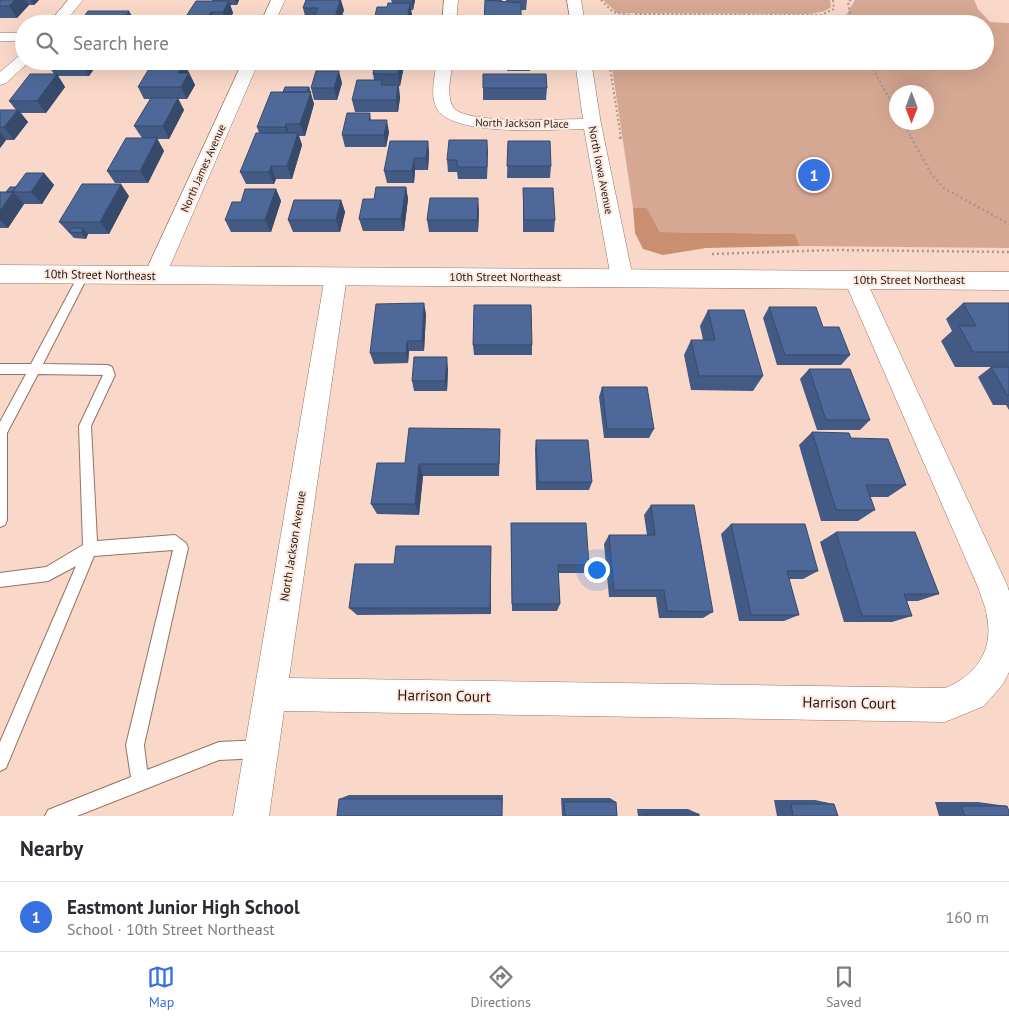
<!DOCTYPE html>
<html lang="en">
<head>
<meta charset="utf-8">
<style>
	body { margin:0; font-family:"PT Sans",sans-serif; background:#f7f7f7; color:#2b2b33 }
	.compass { position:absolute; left:889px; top:85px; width:45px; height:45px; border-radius:50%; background:#fff; box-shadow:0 5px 20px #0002; rotate:180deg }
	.you { position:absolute; left:596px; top:569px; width:18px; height:18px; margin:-12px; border:4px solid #fff; border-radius:50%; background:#1a73e8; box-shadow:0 0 0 8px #1a73e833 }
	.badge { display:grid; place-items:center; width:32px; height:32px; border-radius:50%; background:#3770df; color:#fff; font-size:16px; font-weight:700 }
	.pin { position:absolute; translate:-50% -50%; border:2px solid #fff; box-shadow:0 1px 5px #0006 }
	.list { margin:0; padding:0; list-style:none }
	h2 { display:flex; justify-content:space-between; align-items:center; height:65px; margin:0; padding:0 20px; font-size:21px }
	h2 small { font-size:16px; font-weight:400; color:#7c7c81 }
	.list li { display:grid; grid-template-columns:32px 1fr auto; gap:15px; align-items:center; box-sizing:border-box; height:70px; padding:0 20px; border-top:1px solid #e1e1e2 }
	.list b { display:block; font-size:19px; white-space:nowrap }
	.list p { margin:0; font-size:16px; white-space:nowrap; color:#7c7c81 }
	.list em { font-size:16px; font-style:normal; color:#7c7c81 }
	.icon { flex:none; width:28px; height:28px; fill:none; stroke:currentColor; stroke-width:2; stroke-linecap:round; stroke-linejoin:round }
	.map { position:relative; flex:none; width:1009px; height:816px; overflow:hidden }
	.search { position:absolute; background:#fff; box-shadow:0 5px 20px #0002; left:15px; right:15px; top:15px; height:55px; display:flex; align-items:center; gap:12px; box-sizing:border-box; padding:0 18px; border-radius:28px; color:#7c7c81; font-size:19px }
	.sheet { height:135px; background:#fff }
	nav { display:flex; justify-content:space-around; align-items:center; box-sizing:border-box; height:70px; border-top:1px solid #e1e1e2; background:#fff; font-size:14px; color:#7c7c81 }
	nav a { display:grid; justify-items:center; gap:2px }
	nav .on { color:#3770df }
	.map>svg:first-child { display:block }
	.green { fill:#d6a893; fill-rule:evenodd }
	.forest { fill:#ca8e71 }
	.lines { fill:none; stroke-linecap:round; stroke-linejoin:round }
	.lane-casing { stroke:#907365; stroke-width:2 }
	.street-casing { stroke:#907365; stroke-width:1 }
	.secondary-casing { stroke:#907365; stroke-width:1 }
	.path-far1 { stroke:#ae9589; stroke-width:2; stroke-dasharray:2 2.5; stroke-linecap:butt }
	.path { stroke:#ae9589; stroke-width:2.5; stroke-dasharray:2 3; stroke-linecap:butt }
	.lane { fill:#fff; fill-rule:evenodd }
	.street { fill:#fff; fill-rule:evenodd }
	.secondary { fill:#fff; fill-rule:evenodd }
	.wall { fill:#435a84 }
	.shaded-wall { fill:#374a6b }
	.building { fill:#4e6999; stroke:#374a6b }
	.labels { text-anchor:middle; stroke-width:4; stroke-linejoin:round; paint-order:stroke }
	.far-street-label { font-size:11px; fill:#231812; stroke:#fde9df }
	.street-label { font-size:12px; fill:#231812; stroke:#fde9df }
	.near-street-label { font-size:15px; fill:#231812; stroke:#fde9df }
</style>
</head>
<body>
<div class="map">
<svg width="1009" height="816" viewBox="0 0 1009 816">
	<rect width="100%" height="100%" fill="#f9d8c9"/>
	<!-- green -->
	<path class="green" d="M603,0H830L831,7L825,11L810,14L617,13Z
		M855,0H974L978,9L990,22L1009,23V248L800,246L795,234L660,232L647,208H633L611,61H985V24L618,23L630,18L643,15L806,16L820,21L842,22ZM896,92H926V122H896Z"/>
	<!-- forest -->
	<path class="forest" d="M633,208H647L660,232L795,234L800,246L706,248L663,255L643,249L635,233Z"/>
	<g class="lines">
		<defs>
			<path id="lane" d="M84,270L89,274L43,364L108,365L112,367L115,375L91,426L97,541L175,535L186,543L188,548L144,745L147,770L219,742L261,740L267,743L270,749L267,755L261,758L219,760L77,816H45L48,810L131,777L126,745L173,550L94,556L6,768L0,771V742L76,566L48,581L0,587V573L46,567L83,545L79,426L103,375L38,374L7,433V520L5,525L0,527V422L26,374H0V364H31L79,274Z"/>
			<path id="street" d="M68,0H83L63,24H48Z
				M271,0H285L274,24H260Z
				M444,0H458L456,24H442Z
				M567,0H581L585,24H571Z
				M0,33H24V41H0Z
				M24,54V61L29,62L6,83L0,85V72L19,56Z
				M243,61H259L166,275L163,281L155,283L147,281L144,275Z
				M437,61H453C451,74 446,96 453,107C464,125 561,119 583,119L575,61H591L601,124L633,278L630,284L622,286L614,284L611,278L584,129C553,129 450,138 436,107C430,94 435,75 437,61Z
				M336,268L344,270L347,276L289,678L945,688C975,676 994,651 987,617C986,607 981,597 978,587L844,280L847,274L855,272L863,274L866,280L1007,585L1009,591V672L1003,684L984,706L945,722L284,711L269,816H233L325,276L328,270Z"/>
			<path id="secondary" d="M0,265L1009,272V290L0,283Z"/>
		</defs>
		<!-- lane casing -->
		<use href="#lane" class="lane-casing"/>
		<!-- street casing -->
		<use href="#street" class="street-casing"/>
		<!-- secondary casing -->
		<use href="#secondary" class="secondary-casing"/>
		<!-- path-far1 -->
		<path class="path-far1" d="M601,0L613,12L631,15
			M851,0L848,2L852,24
			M615,24L636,14L821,15L834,9L833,0
			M609,61L621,138
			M869,61L896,111
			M903,122L912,138"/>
		<!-- path -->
		<path class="path" d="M620,137L621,141
			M911,137L932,175L944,188L1009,224
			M712,254L833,250L1009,252"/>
		<!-- lane -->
		<use href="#lane" class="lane"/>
		<!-- street -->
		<use href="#street" class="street"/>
		<!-- secondary -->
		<use href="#secondary" class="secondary"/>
	</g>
	<!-- wall -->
	<path class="wall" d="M0,0H39L34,5H29L17,18H0Z
		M212,0H239L237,5H230L233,13L227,24H184L183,21L212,1Z
		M306,0L344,10L339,24H314V20H306L303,8Z
		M391,0H415L413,10H411L412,15L410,24H374V20L392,3Z
		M487,0H502V2H506V0H527L526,10H521V24H484Z
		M180,61H207L206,64H184L195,85L187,99H178L184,110L169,139H157L164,151L148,183H115L107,171L142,138L134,126L150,99H144L138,87Z
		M375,61H403L404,66L400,86H399L400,98L398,112H355L352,100L374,80L373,74Z
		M507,61H530V71H507Z
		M47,64H91L94,69L89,76H58L65,87L46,113H21L28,122L14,140H6L0,148V110H16L9,101L54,74Z
		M342,83L337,100H314L311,88Z
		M309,87L314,104L305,136H299L302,145L292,179H276L274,184H246L240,172L259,133L257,127L283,92Z
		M483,88H547L546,100H483Z
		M370,113L371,120L389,132L386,147H345L342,135Z
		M487,140V179H458L457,172H448L447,160Z
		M428,141L429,153L428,170H415L414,183H387L384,171Z
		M508,141L551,166L550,178H507Z
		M44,173L54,185L42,204H24L8,228H0V192H6Z
		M406,187L408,199L404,231H363L359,219L374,199Z
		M523,188L555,220L554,232H523Z
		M276,189L281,201L271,232H231L225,220L241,202Z
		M129,196L109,234H88L86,239L74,238L59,222Z
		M341,200L345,212L340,232H293L288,220Z
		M479,210L478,232H429L427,220Z
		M963,303H1009V410L1006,405H993L978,377L991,367H955L941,341L952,331L946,319Z
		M769,307L823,327L850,355L841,365H777L763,318Z
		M708,310L763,376L753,391L691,390L684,355L691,340H703L700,326Z
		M426,314L424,351H409L408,363L374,364L370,353Z
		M473,345H532V355H474Z
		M448,368L447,391H414L412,381Z
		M809,369L870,420L860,430H817L800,379Z
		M602,387L654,429L649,438H604L599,397Z
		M812,432L851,438L906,485L888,497H870L875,510L858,521H821L799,445Z
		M536,440L592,482L589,490H536L535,449Z
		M500,442L499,476H423L419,515L377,514L371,504L405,463Z
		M651,505L713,612L703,618H659L656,597H609L604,544L609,535H647L644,515Z
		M511,523L589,565L585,573H558L560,604L557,611H512Z
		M731,524L818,571L803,579H789L799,615L784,621H739L721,534Z
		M836,532L939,594L918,601H907L912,616L892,622H844L820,542Z
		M491,546V614L357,615L349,608L394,564Z
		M349,795H503L502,816L339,799Z
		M561,798H610L616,802L617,816H562Z
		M774,800H815L834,804L838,816H777Z
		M935,802H978L1007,806L1009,816H939Z
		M637,809H688L699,814V816H638Z"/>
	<!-- shaded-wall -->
	<path class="shaded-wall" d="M15,0H26L29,5L17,18L9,6Z
		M30,0H39L34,5Z
		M235,0H239L237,5Z
		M340,0H341L344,10L339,24H334V21Z
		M412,0H415L413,10Z
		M229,1L233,13L227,24L223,12Z
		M410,3L412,15L410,24H408L407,20Z
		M129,11L136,23L135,24H120Z
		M211,12L216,24H207L206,21Z
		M83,61H93L91,64L94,69L89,76L81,64Z
		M401,61H403L404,66L400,86L398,74Z
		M184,62L195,85L187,99L181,87L178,73Z
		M339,71L342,83L337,100L334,88Z
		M57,74L65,87L46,113L37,101Z
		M398,85L400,98L398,112L396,100Z
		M309,87L314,104L305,136L300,124Z
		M178,98L184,110L169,139L163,126Z
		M18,110L28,122L14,140L4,127Z
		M387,120L389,132L386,147L384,135Z
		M286,124L290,136L289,139L285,127Z
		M0,132L6,140L0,148Z
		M298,133L302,145L292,179L287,166Z
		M157,138L164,151L148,183L140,171Z
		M487,140L488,152L487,179Z
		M428,141L429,153L428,170L426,158Z
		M414,158L415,170L414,183L412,171Z
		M271,166L276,179L274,184L269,172Z
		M44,173L54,185L42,204L31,192Z
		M121,184L129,196L109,234L100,222Z
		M406,187L408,199L404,231L401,219Z
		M276,189L281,201L271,232L265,220Z
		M13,192L24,204L8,228L0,220V211Z
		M478,198L479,210L478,232L477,220Z
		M341,200L345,212L340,232L336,220Z
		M83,228L88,234L86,239L81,233Z
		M424,303L426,314L424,351L422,341Z
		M407,341L409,351L408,363L406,353Z
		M447,357L448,368L447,391L445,381Z
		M419,464L423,476L419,515L415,504Z
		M491,546V614L490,608Z"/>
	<!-- building -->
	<path class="building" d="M0,0H15L9,6H0Z
		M306,0H340L334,21H313L318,8H303Z
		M485,0L521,3V23H508V24H484Z
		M196,1H229L223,12H211L206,21H183Z
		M388,3H410L407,20H374L377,7H387Z
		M88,11H129L120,24L79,23Z
		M49,61H83L81,64H47Z
		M375,61H401L398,74H373Z
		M153,62H184L178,73H189L181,87H138Z
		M316,71H339L334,88H311Z
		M30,74H57L37,101H9Z
		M483,74H546L547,88H483Z
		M357,80H382L381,85H398L396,100H352Z
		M285,87H309L308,92H283Z
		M271,92H311L300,124H286L285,127H257Z
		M151,98H178L163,126H134Z
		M0,110H18L4,127H0Z
		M347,113H370L369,120H387L384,135H342Z
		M256,133H298L287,166H271L269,172H240Z
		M126,138H157L140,171H107Z
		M449,140H487V167H457V160H447Z
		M390,141H428L426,158H414L412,171H384Z
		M508,141H550L551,166H507Z
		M26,173H44L31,192H13L0,211V192H12Z
		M82,184H121L100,222H59Z
		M10,187H16L12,192H6Z
		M376,187H406L401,219H359L363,199H374Z
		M523,188H553L555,220H524Z
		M245,189H276L265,220H225L232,202H241Z
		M430,198H478L477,220H427Z
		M294,200H341L336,220H288Z
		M72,228H83L81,233L69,232Z
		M424,303L422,341H407L406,353H370L376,304Z
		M963,303H1009V352H973L959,326H976Z
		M474,305H531L532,345H473Z
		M769,307H816L823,327H839L850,355H785Z
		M708,310H744L763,376H699L691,340H715Z
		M414,357H447L445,381H412Z
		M991,367H1009V395H1007Z
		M809,369H850L870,420H826Z
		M602,387H647L654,429H607Z
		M409,428L500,429L499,464H419L415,504H371L377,463H405Z
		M812,432L849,433L851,438L888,439L906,485H866L875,510H836Z
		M536,440H588L592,482H538Z
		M651,505H694L713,612L667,611L664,590H614L609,535H655Z
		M511,523H586L589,565H558L560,604H512Z
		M731,524H805L818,571H787L799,615H751Z
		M836,532H915L939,594H904L912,616H862Z
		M396,546H491L490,608H349L355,564H394Z
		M339,799H502V816H337Z
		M564,802H616L617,816H565Z
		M791,804H834L838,816H793Z
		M961,806H1007L1009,811V816H965Z
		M646,814H699V816H646Z"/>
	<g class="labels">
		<!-- far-street labels -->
		<g class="far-street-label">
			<text transform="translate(522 123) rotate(1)" y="4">North Jackson Place</text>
			<text transform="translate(203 168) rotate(-66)" y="4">North James Avenue</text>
			<text transform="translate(601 170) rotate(79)" y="4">North Iowa Avenue</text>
		</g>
		<!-- street labels -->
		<g class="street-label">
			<text transform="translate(100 275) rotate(1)" y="4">10th Street Northeast</text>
			<text x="505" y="281">10th Street Northeast</text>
			<text x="909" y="284">10th Street Northeast</text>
			<text transform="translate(293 546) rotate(-81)" y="4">North Jackson Avenue</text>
		</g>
		<!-- near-street labels -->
		<g class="near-street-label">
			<text transform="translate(444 696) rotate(1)" y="5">Harrison Court</text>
			<text transform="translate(849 703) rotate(1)" y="5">Harrison Court</text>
		</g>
	</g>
</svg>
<svg class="compass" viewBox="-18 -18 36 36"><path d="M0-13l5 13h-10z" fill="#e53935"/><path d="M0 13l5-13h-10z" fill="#7c7c81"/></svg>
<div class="you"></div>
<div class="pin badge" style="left:814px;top:175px">1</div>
<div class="search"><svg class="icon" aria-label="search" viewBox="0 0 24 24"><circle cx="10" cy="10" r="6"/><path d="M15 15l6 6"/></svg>Search here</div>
</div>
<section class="sheet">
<h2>Nearby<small></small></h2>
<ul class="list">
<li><span class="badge">1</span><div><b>Eastmont Junior High School</b><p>School · 10th Street Northeast</p></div><em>160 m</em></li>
</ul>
</section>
<nav>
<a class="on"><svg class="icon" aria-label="map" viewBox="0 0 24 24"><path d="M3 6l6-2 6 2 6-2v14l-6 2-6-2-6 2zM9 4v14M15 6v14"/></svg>Map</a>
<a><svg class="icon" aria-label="directions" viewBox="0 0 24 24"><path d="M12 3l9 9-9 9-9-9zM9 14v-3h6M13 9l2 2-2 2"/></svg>Directions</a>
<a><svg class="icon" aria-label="saved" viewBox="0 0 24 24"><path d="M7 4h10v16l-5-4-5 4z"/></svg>Saved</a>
</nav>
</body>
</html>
